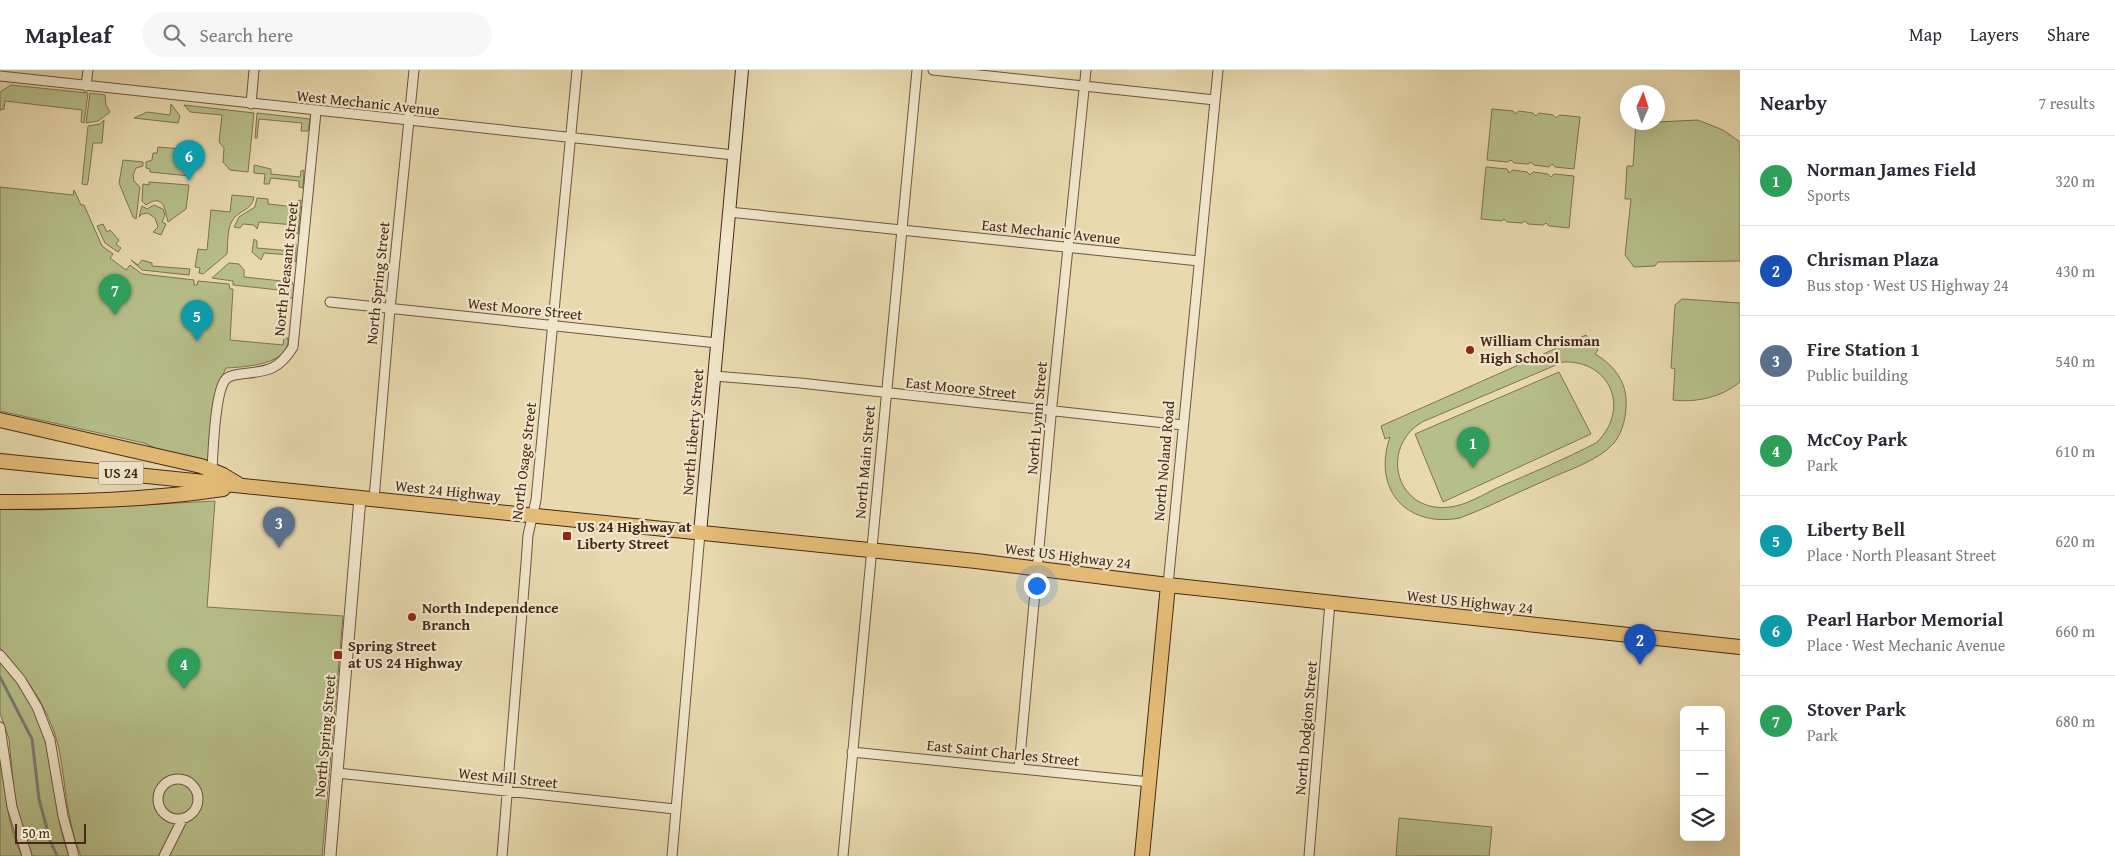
<!DOCTYPE html>
<html lang="en">
<head>
<meta charset="utf-8">
<style>
	body { margin:0; font-family:"Gentium Book Plus",serif; background:#f7f7f7; color:#2b2b33 }
	.controls { position:absolute; right:15px; bottom:15px; display:grid; overflow:hidden; border-radius:8px; box-shadow:0 5px 20px #0002 }
	.controls button { width:45px; height:45px; display:grid; place-items:center; padding:0; border:0; border-bottom:1px solid #e1e1e2; background:#fff; color:#2b2b33; font:25px sans-serif }
	.compass { position:absolute; left:1620px; top:15px; width:45px; height:45px; border-radius:50%; background:#fff; box-shadow:0 5px 20px #0002; rotate:3deg }
	.scale { position:absolute; left:15px; bottom:12px; width:71px; box-sizing:border-box; padding-left:5px; border:2px solid #48271a; border-top:0; font-size:14px; line-height:18px; white-space:nowrap; color:#48271a; -webkit-text-stroke:4px #f0e6ca; paint-order:stroke }
	.you { position:absolute; left:1036px; top:515px; width:18px; height:18px; margin:-12px; border:4px solid #fff; border-radius:50%; background:#1a73e8; box-shadow:0 0 0 8px #1a73e833 }
	.badge { display:grid; place-items:center; width:32px; height:32px; border-radius:50%; background:#8f2418; color:#fff; font-size:16px; font-weight:700 }
	.pin { position:absolute; translate:-50% -41px; filter:drop-shadow(0 1px 2px #0008) }
	.pin::after { content:''; position:absolute; top:26px; width:18px; height:15px; background:inherit; clip-path:polygon(0 0,100% 0,50% 100%) }
	.list { margin:0; padding:0; list-style:none }
	h2 { display:flex; justify-content:space-between; align-items:center; height:65px; margin:0; padding:0 20px; font-size:21px }
	h2 small { font-size:16px; font-weight:400; color:#7c7c81 }
	.list li { display:grid; grid-template-columns:32px 1fr auto; gap:15px; align-items:center; box-sizing:border-box; height:90px; padding:0 20px; border-top:1px solid #e1e1e2 }
	.list b { display:block; font-size:19px; white-space:nowrap }
	.list p { margin:0; font-size:16px; white-space:nowrap; color:#7c7c81 }
	.list em { font-size:16px; font-style:normal; color:#7c7c81 }
	.icon { flex:none; width:28px; height:28px; fill:none; stroke:currentColor; stroke-width:2; stroke-linecap:round; stroke-linejoin:round }
	.map { position:relative; flex:none; width:1740px; height:786px; overflow:hidden }
	header { display:flex; align-items:center; gap:30px; box-sizing:border-box; height:70px; padding:0 25px; background:#fff; border-bottom:1px solid #e1e1e2 }
	header strong { font-size:24px }
	nav { display:flex; gap:28px; margin-inline-start:auto; font-size:18px }
	.search { width:350px; height:45px; background:#f7f7f7; display:flex; align-items:center; gap:12px; box-sizing:border-box; padding:0 18px; border-radius:28px; color:#7c7c81; font-size:19px }
	main { display:flex }
	aside { flex:1; background:#fff }
	.map>svg:first-child { display:block }
	.green { fill:#b6bf8a; stroke:#7f7352; fill-rule:evenodd }
	.lines { fill:none; stroke-linecap:round; stroke-linejoin:round }
	.stream { stroke:#7b7d78; stroke-width:3 }
	.minor-casing { stroke:#70543f; stroke-width:11 }
	.tertiary-casing { stroke:#70543f; stroke-width:13 }
	.secondary-casing { stroke:#48271a; stroke-width:14 }
	.primary-casing { stroke:#48271a; stroke-width:16 }
	.minor { stroke:#f0e6ca; stroke-width:9 }
	.tertiary { stroke:#f0e6ca; stroke-width:11 }
	.secondary { stroke:#f0e6ca; stroke-width:12 }
	.primary { stroke:#e4bc77; stroke-width:14 }
	.poi-dot { fill:#8f2418; stroke:#f0e6ca; stroke-width:2 }
	.labels { text-anchor:middle; stroke-width:4.5; stroke-linejoin:round; paint-order:stroke }
	.shield { fill:#f0e6ca; stroke:#7a604f; stroke-width:1 }
	.shield-label { font-size:14px; font-weight:bold; fill:#48271a }
	.street-label { font-size:15px; fill:#48271a; stroke:#f0e6ca }
	.poi-label { font-size:15px; font-weight:bold; fill:#48271a; stroke:#f0e6ca; text-anchor:start }
</style>
</head>
<body>
<header>
<strong>Mapleaf</strong>
<div class="search"><svg class="icon" aria-label="search" viewBox="0 0 24 24"><circle cx="10" cy="10" r="6"/><path d="M15 15l6 6"/></svg>Search here</div>
<nav><a>Map</a><a>Layers</a><a>Share</a></nav>
</header>
<main>
<div class="map">
<svg width="1740" height="786" viewBox="0 0 1740 786">
	<rect width="100%" height="100%" fill="#e8d9ae"/>
	<filter id="stains"><feTurbulence type="fractalNoise" baseFrequency=".004" numOctaves="4"/><feColorMatrix values="0 0 0 0 .2 0 0 0 0 .09 0 0 0 0 .02 0 0 0 .5 -.17"/></filter>
	<radialGradient id="worn" r=".72"><stop offset=".6" stop-color="#630" stop-opacity="0"/><stop offset="1" stop-color="#630" stop-opacity=".3"/></radialGradient>
	<!-- green -->
	<path class="green" d="M11,15L88,23L84,53L81,52L82,40L5,31L4,39L0,40V22Z
		M90,23L105,25L106,35L110,42L98,51L86,53Z
		M171,34L180,46L178,53L134,48L147,42L170,45Z
		M184,35L254,43L248,102L230,100L223,92L224,78L219,72L222,45L190,42Z
		M1492,39L1513,41L1515,44L1519,41L1533,43L1536,46L1539,43L1553,45L1556,48L1560,45L1580,47L1574,99L1555,97L1552,94L1549,97L1534,95L1531,92L1528,94L1514,93L1511,90L1507,92L1487,90Z
		M257,43L310,49L308,61H301L302,53L259,49L257,68H255Z
		M104,50L102,73H93L88,112L87,115L82,114L88,56L100,54Z
		M1698,50L1723,60L1740,72V191L1658,192L1655,196L1634,197L1625,185L1631,129H1625L1627,96H1633L1636,53Z
		M158,77L182,79L185,92L188,90L191,94L190,106L150,102V99L146,98V92L152,90L153,83H157Z
		M123,90L143,92V96L136,98L133,105L134,111L140,117L136,149L133,147L119,113Z
		M254,95L271,99V104L300,107L301,101L304,100L303,118L299,117V111L271,108L269,114H264L265,104L254,103Z
		M1486,97L1507,99L1509,103L1513,100L1527,102L1530,105L1533,102L1548,104L1551,107L1554,104L1574,106L1569,158L1549,156L1546,153L1543,155L1528,154L1525,151L1522,153L1507,152L1504,149L1502,151L1481,149Z
		M149,112L189,115L186,139L168,152C165,142 165,122 146,135L142,131L143,114L149,115Z
		M0,117L73,125L74,120L81,135H84L102,176L113,184L110,188L126,200L130,195L142,204L194,210V215H197L198,211L229,214L230,219H233L230,270L283,275L284,268H288C291,295 244,297 226,298L219,313L209,388L206,391L162,381L144,373L0,341Z
		M232,125L254,127C252,141 238,140 232,151C227,159 228,174 227,184L203,204L199,203L200,198L195,197L198,179L207,180L211,140L230,142Z
		M257,128L268,129V134L296,137L297,131L301,130L298,164L295,162V155L259,152L257,159L254,155L243,154L240,158L234,157L239,147L255,137Z
		M142,136L147,139L154,135L163,139L165,145L162,152L166,154L161,165L153,162L158,157L155,148L148,143L142,144L139,147Z
		M103,154L107,162L110,160L119,170L116,174L121,178L118,182L105,173L97,156Z
		M254,169L257,171V178L292,181L293,175L296,174V191L291,193L290,185L264,183L261,190L252,182Z
		M131,190L138,195L142,190L152,193V196L190,199L189,205L142,200Z
		M229,193L239,194L244,200V207L282,211L283,204H288L294,216L293,228H288V221L233,215V211L212,208Z
		M1682,229L1740,233V312C1722,327 1696,333 1673,330L1675,299L1671,298L1675,235Z
		M1586,265L1598,280L1595,284C1612,294 1625,309 1626,329C1627,344 1623,362 1614,373C1597,392 1567,400 1544,411C1516,423 1489,437 1460,448C1406,458 1372,419 1390,367L1385,369L1381,356ZM1563,292C1611,290 1631,340 1596,373C1565,389 1532,403 1499,417C1484,424 1467,435 1450,437C1397,444 1378,379 1422,352Z
		M1559,302L1591,364L1443,432L1415,364Z
		M215,431L207,537L343,546L322,786H81C67,753 66,719 60,684C52,643 28,608 0,578V439L41,440Z
		M0,592C19,614 38,640 45,669C56,707 54,748 69,786H32L16,742L9,669L0,643Z
		M0,668C5,709 4,749 22,786H0Z
		M1399,748L1492,757L1489,786H1396Z"/>
	<g class="lines">
		<!-- stream -->
		<path class="stream" d="M0,607L32,669L39,729L50,770L57,786"/>
		<defs>
			<path id="minor" d="M933,0L1215,30
				M0,6L734,85
				M86,16L88,0
				M251,34L254,0
				M729,142L1199,191
				M330,232L717,273
				M714,306L800,313L1183,355
				M212,400C213,382 215,320 226,309C230,305 236,305 241,304C267,301 278,301 293,277L316,42
				M374,429L390,239L414,0
				M1168,515L1218,0
				M0,585L21,610L37,637L50,670L63,746L74,786
				M0,657L12,737L27,786
				M852,682L1150,712
				M1019,698L1052,335L1086,0
				M337,703L675,739
				M158 729a20 20 0 1 1 40 0a20 20 0 1 1-40 0Z
				M164,786L183,748
				M502,786L526,493L528,465L536,430L577,0
				M672,786L700,463
				M843,786L917,0
				M1309,786L1330,532"/>
			<path id="tertiary" d="M330,786L360,428"/>
			<path id="secondary" d="M700,463L742,0"/>
			<path id="primary" d="M0,350L201,396L223,405L238,414
				M0,391L976,491L1168,515L1740,577
				M0,432C75,432 149,430 223,419
				M1142,786L1168,515"/>
		</defs>
		<!-- minor casing -->
		<use href="#minor" class="minor-casing"/>
		<!-- tertiary casing -->
		<use href="#tertiary" class="tertiary-casing"/>
		<!-- secondary casing -->
		<use href="#secondary" class="secondary-casing"/>
		<!-- primary casing -->
		<use href="#primary" class="primary-casing"/>
		<!-- minor -->
		<use href="#minor" class="minor"/>
		<!-- tertiary -->
		<use href="#tertiary" class="tertiary"/>
		<!-- secondary -->
		<use href="#secondary" class="secondary"/>
		<!-- primary -->
		<use href="#primary" class="primary"/>
	</g>
	<!-- markers -->
	<g class="poi-dot">
		<circle cx="1470" cy="280" r="5"/>
		<rect x="562" y="461" width="10" height="10" rx="2.5"/>
		<circle cx="412" cy="547" r="5"/>
		<rect x="333" y="580" width="10" height="10" rx="2.5"/>
	</g>
	<g class="labels">
		<!-- shield labels -->
		<rect class="shield" x="98.5" y="391.5" width="45" height="23" rx="4"/>
		<g class="shield-label">
			<text x="121" y="408">US 24</text>
		</g>
		<!-- street labels -->
		<g class="street-label">
			<text transform="translate(368 33) rotate(6)" y="5">West Mechanic Avenue</text>
			<text transform="translate(1051 162) rotate(6)" y="5">East Mechanic Avenue</text>
			<text transform="translate(286 199) rotate(-84)" y="5">North Pleasant Street</text>
			<text transform="translate(378 213) rotate(-84)" y="5">North Spring Street</text>
			<text transform="translate(525 239) rotate(6)" y="5">West Moore Street</text>
			<text transform="translate(961 318) rotate(6)" y="5">East Moore Street</text>
			<text transform="translate(1037 348) rotate(-85)" y="5">North Lynn Street</text>
			<text transform="translate(693 362) rotate(-85)" y="5">North Liberty Street</text>
			<text transform="translate(524 391) rotate(-83)" y="5">North Osage Street</text>
			<text transform="translate(1164 391) rotate(-85)" y="5">North Noland Road</text>
			<text transform="translate(865 392) rotate(-85)" y="5">North Main Street</text>
			<text transform="translate(448 421) rotate(6)" y="5">West 24 Highway</text>
			<text transform="translate(1068 486) rotate(7)" y="5">West US Highway 24</text>
			<text transform="translate(1470 532) rotate(6)" y="5">West US Highway 24</text>
			<text transform="translate(1306 658) rotate(-85)" y="5">North Dodgion Street</text>
			<text transform="translate(325 666) rotate(-85)" y="5">North Spring Street</text>
			<text transform="translate(1003 683) rotate(6)" y="5">East Saint Charles Street</text>
			<text transform="translate(508 708) rotate(6)" y="5">West Mill Street</text>
		</g>
		<!-- poi labels -->
		<g class="poi-label">
			<text x="1480" y="276">William Chrisman<tspan x="1480" dy="17">High School</tspan></text>
			<text x="577" y="462">US 24 Highway at<tspan x="577" dy="17">Liberty Street</tspan></text>
			<text x="422" y="543">North Independence<tspan x="422" dy="17">Branch</tspan></text>
			<text x="348" y="581">Spring Street<tspan x="348" dy="17">at US 24 Highway</tspan></text>
		</g>
	</g>
	<rect width="100%" height="100%" filter="url(#stains)"/>
	<rect width="100%" height="100%" fill="url(#worn)"/>
</svg>
<div class="controls">
<button>+</button>
<button>−</button>
<button><svg class="icon" aria-label="layers" viewBox="0 0 24 24"><path d="M12 4l9 5-9 5-9-5zM3 14l9 5 9-5"/></svg></button>
</div>
<svg class="compass" viewBox="-18 -18 36 36"><path d="M0-13l5 13h-10z" fill="#e53935"/><path d="M0 13l5-13h-10z" fill="#7c7c81"/></svg>
<div class="scale">50 m</div>
<div class="you"></div>
<div class="pin badge" style="left:1473px;top:398px;background:#2e9e5b">1</div>
<div class="pin badge" style="left:1640px;top:595px;background:#1a4fb4">2</div>
<div class="pin badge" style="left:279px;top:478px;background:#5c6f8a">3</div>
<div class="pin badge" style="left:184px;top:619px;background:#2e9e5b">4</div>
<div class="pin badge" style="left:197px;top:271px;background:#0f9aa8">5</div>
<div class="pin badge" style="left:189px;top:111px;background:#0f9aa8">6</div>
<div class="pin badge" style="left:115px;top:245px;background:#2e9e5b">7</div>
</div>
<aside>
<h2>Nearby<small>7 results</small></h2>
<ul class="list">
<li><span class="badge" style="background:#2e9e5b">1</span><div><b>Norman James Field</b><p>Sports</p></div><em>320 m</em></li>
<li><span class="badge" style="background:#1a4fb4">2</span><div><b>Chrisman Plaza</b><p>Bus stop · West US Highway 24</p></div><em>430 m</em></li>
<li><span class="badge" style="background:#5c6f8a">3</span><div><b>Fire Station 1</b><p>Public building</p></div><em>540 m</em></li>
<li><span class="badge" style="background:#2e9e5b">4</span><div><b>McCoy Park</b><p>Park</p></div><em>610 m</em></li>
<li><span class="badge" style="background:#0f9aa8">5</span><div><b>Liberty Bell</b><p>Place · North Pleasant Street</p></div><em>620 m</em></li>
<li><span class="badge" style="background:#0f9aa8">6</span><div><b>Pearl Harbor Memorial</b><p>Place · West Mechanic Avenue</p></div><em>660 m</em></li>
<li><span class="badge" style="background:#2e9e5b">7</span><div><b>Stover Park</b><p>Park</p></div><em>680 m</em></li>
</ul>
</aside>
</main>
</body>
</html>
